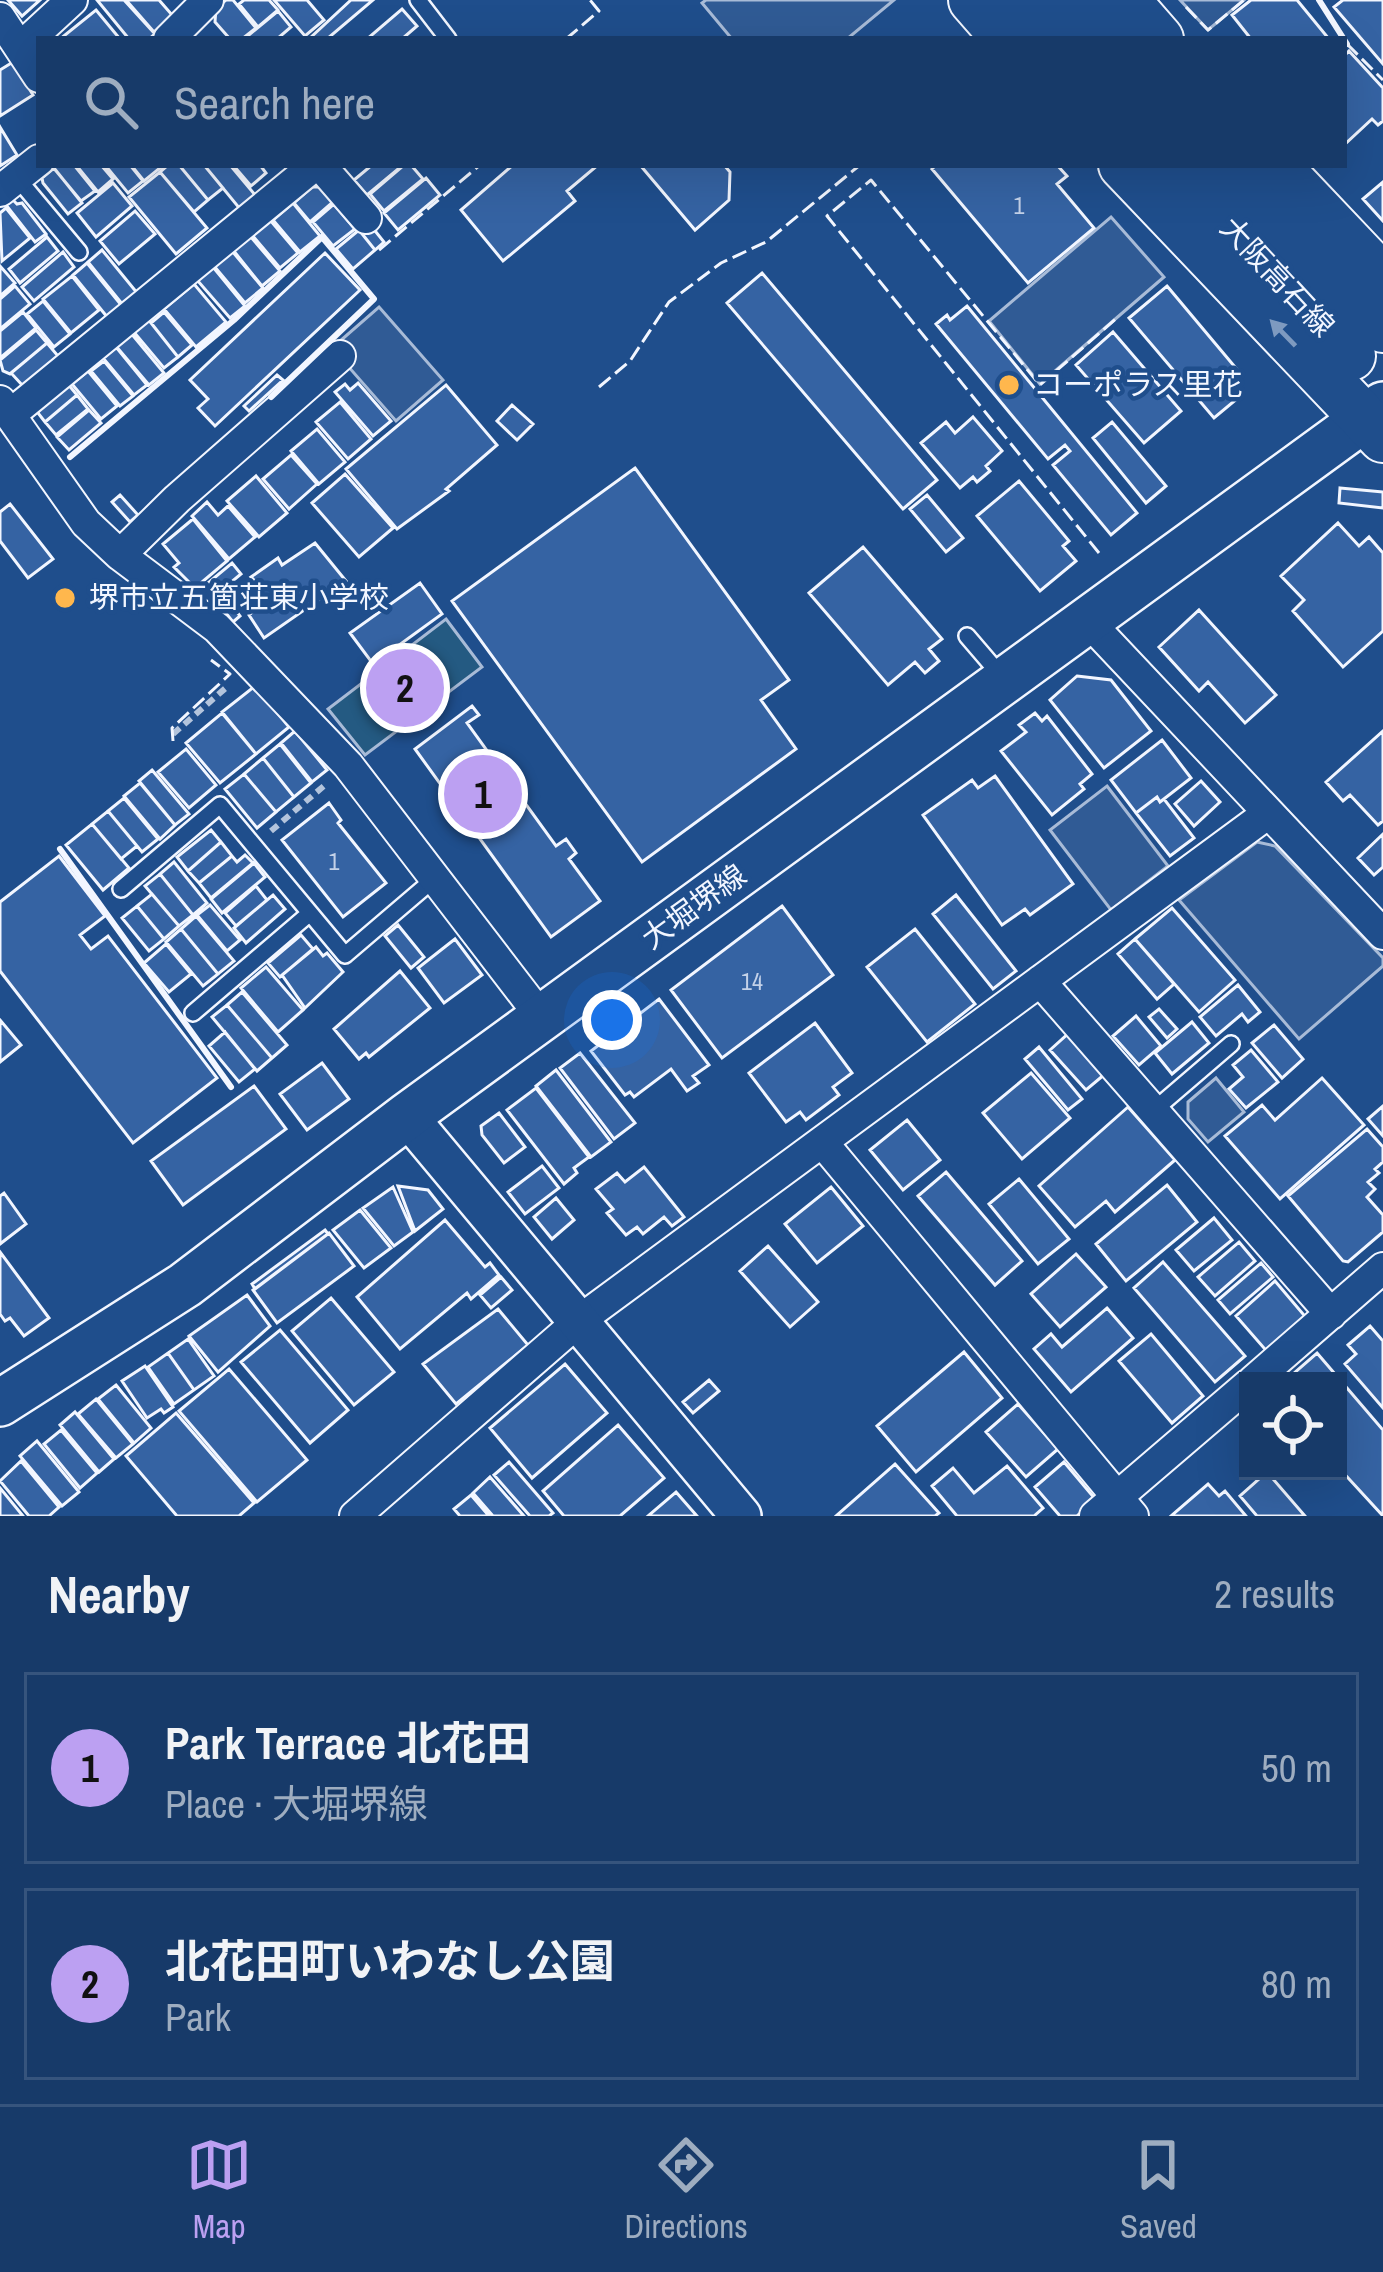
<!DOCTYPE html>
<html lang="en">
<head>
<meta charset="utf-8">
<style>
	body { margin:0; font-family:"Archivo Narrow","Noto Sans JP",sans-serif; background:#20416f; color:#f1f3f6 }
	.controls { position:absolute; right:36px; bottom:36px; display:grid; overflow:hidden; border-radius:0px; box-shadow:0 12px 48px #0002 }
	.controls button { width:108px; height:108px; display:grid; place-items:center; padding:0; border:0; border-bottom:3px solid #36547d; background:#173a69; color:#f1f3f6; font:60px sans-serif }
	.you { position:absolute; left:612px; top:1020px; width:42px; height:42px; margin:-30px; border:9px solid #fff; border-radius:50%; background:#1a73e8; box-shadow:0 0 0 18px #1a73e833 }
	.badge { display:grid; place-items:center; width:78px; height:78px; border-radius:50%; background:#bca0f2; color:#111; font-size:39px; font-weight:700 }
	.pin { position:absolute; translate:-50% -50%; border:6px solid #fff; box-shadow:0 3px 12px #0006 }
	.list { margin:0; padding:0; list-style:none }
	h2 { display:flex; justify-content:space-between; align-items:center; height:156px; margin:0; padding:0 48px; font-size:51px }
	h2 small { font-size:39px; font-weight:400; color:#9eadc0 }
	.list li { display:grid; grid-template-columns:78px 1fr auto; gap:36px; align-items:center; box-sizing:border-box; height:192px; margin:0 24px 24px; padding:0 24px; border:3px solid #36547d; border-radius:0px }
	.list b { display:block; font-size:45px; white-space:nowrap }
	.list p { margin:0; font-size:39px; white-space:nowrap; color:#9eadc0 }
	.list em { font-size:39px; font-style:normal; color:#9eadc0 }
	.icon { flex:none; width:66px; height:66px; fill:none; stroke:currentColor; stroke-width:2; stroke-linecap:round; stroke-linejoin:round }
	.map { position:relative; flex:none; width:1383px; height:1516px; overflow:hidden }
	.search { position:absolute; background:#173a69; box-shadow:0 12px 48px #0002; left:36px; right:36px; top:36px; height:132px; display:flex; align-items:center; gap:30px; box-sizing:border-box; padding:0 42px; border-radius:0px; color:#9eadc0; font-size:45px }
	.sheet { height:588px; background:#173a69 }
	nav { display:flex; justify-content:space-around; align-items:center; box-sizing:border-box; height:168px; border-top:3px solid #36547d; background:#173a69; font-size:33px; color:#9eadc0 }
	nav a { display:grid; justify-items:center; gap:6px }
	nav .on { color:#bca0f2 }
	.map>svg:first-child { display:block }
	.green { fill:#245a82; stroke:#a8bbd7; stroke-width:3 }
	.parking { fill:#305b95; stroke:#a8bbd7; stroke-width:3 }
	.building { fill:#3563a3; stroke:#f2f6ff; stroke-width:3 }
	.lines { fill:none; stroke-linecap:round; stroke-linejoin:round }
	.service-casing { stroke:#f2f6ff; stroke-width:20 }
	.minor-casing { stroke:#f2f6ff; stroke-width:34 }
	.tertiary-casing { stroke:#f2f6ff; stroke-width:44 }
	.secondary-casing { stroke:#f2f6ff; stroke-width:50 }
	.primary-casing { stroke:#f2f6ff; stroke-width:52 }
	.path { stroke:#b3c4dc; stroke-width:6; stroke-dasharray:9 6; stroke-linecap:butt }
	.service { stroke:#1f4e8c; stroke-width:15 }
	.minor { stroke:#1f4e8c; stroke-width:30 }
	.tertiary { stroke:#1f4e8c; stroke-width:39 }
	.secondary { stroke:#1f4e8c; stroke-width:45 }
	.primary { stroke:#1f4e8c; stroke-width:48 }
	.fence { stroke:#f2f6ff; stroke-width:3; stroke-dasharray:15 6; stroke-linecap:butt }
	.wall { stroke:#f2f6ff; stroke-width:6 }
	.oneway { fill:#7e9ac0 }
	.poi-dot { fill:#ffb74d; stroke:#1f4e8c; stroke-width:4.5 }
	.labels { text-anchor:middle; stroke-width:9; stroke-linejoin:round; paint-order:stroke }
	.number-label { font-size:24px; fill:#c3d1e8 }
	.street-label { font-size:30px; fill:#f2f6ff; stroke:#1f4e8c }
	.poi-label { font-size:30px; fill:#f2f6ff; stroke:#1f4e8c; text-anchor:start }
</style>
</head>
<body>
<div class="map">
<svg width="1383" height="1516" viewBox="0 0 1383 1516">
	<rect width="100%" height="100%" fill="#1f4e8c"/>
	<!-- green -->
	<path class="green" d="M446,619L482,667L365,755L328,709Z"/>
	<!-- parking -->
	<path class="parking" d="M706,0H894L847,39H732L702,3Z
		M1180,0H1244L1208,30Z
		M1111,217L1164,277L1040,384L989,321Z
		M379,307L443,380L396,421L332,348Z
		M1107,786L1168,866L1111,910L1050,830Z
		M1257,842L1275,846L1383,958V966L1299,1039L1179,900Z
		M1216,1078L1244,1112L1208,1142L1188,1119V1102Z"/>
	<!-- building -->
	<path class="building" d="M8,0H40L22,16Z
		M97,0H124L155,34L149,39H129Z
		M126,0H159L173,16L154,32Z
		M226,0H233L256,28L242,39H230L215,22L216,8Z
		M244,0H269L278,10L258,27L239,4Z
		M274,0H307L324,20L305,36Z
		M351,0H373L327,39H309Z
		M1251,0H1297L1329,39H1251L1232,15Z
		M1343,0H1383V64L1334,7Z
		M402,9L417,26L402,39H367Z
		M96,10L120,39H60Z
		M278,11L291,27L277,39H244Z
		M1349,51L1383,88V121L1378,125L1372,119L1344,145V56Z
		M13,62L33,95L0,116V70Z
		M0,127L17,155L0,166Z
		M74,165L95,191L81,201L52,166Z
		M76,165H101L113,179L98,192Z
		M105,165H130L143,181L128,193Z
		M131,165H157L160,168L144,181Z
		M168,165H179L208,200L194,212L160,172Z
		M179,165H204L223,188L208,200Z
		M204,165H230L256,196L240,209Z
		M233,165H260L266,173L251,186Z
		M372,165H403L367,195L354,180Z
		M404,165H411L423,179L384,211L370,194Z
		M513,165H598L567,191L575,201L503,261L461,210Z
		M640,165H724L730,172L729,200L695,230Z
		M936,165H1057L1067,176L1057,184L1094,228L1028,283L932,169Z
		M54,168L82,203L68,214L43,183L42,178Z
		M160,172L207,228L176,254L129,197Z
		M426,178L440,195L398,230L384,213Z
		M1383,182V221L1363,199Z
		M113,183L132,206L96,237L77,213Z
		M312,187H321L333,202L310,222L294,203Z
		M13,200L17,204L22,203L46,234L35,242L6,205Z
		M293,203L320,236L300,252L273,220Z
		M334,204L355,229L333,246L313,222Z
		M6,208L30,238L2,261L0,213Z
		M135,211L155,234L119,264L100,241Z
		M270,220L298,253L280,268L252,235Z
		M368,222L384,242L375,250L359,230Z
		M359,230L375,250L353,269L336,249Z
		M250,236L280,271L262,286L233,250Z
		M47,237L58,251L20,283L9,269Z
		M102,250L138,294L123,305L88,262Z
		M232,251L263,288L245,303L214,266Z
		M63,252L74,267L34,301L22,287Z
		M325,253L360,290L215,426L198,408L208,399L190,380Z
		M87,263L122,306L108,318L73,275Z
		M0,266L15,283L0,296Z
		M213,267L245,306L230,318L197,280Z
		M762,273L937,480L903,509L727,303Z
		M72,276L99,310L71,333L43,299Z
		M194,284L226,322L196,347L164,309Z
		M15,286L30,304L0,329V299Z
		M1167,286L1240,373L1238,398L1214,418L1129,318Z
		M43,301L70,334L54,347L27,314Z
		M967,306L1137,513L1111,535L1053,465L1070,451L1065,445L1048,459L936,324L947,315L950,320Z
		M23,312L36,328L0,358V331Z
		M164,312L192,345L178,357L151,323Z
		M148,319L178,357L164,368L133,331Z
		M36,330L47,343L10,374L3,371L0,360Z
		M130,332L164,373L149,385L115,345Z
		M1113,332L1181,411L1144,443L1076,365Z
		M47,343L58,356L23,386L11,373Z
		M116,347L147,385L134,395L103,358Z
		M104,361L133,396L120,406L91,371Z
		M88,371L117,406L101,419L72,384Z
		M277,375L283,380L249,411L244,406Z
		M67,383L77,395L45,422L38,413L40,406Z
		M358,383L391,421L373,436L335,392L345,384L350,390Z
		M446,385L497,445L446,489L449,491L397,529L346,469Z
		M77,395L88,409L56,435L45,422Z
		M340,402L371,439L348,459L316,422Z
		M512,405L533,424L517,440L497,421Z
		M89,410L101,423L69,450L57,437Z
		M973,417L1002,451L986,466L990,471L977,482L973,477L960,488L921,443L946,422L955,433Z
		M1112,422L1166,486L1146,503L1093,438Z
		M317,429L345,462L319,484L291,451Z
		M291,455L317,484L289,509L263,479Z
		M635,468L789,680L761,700L796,749L642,862L452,601Z
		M345,474L393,528L359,557L312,503Z
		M256,476L287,513L259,537L227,501Z
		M1019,481L1069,541L1063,546L1076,561L1040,591L977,516Z
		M1340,488L1383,492V508L1339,503Z
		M120,495L138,515L130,522L112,502Z
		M927,495L963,538L946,552L910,509Z
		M207,502L218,515L228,506L255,537L229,559L192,516Z
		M10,504L53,559L28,578L0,541V512Z
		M193,519L227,561L195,588L174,567L179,563L163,544Z
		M1338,523L1359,546L1369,537L1383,553V631L1343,667L1293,611L1304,600L1281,576Z
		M315,543L346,581L264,638L249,615L257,608L244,589L255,581L251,577L278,558L282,565Z
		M863,547L942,639L929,649L939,661L925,673L915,662L888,685L809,593Z
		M232,563L241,574L217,594L208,583Z
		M420,583L442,614L373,664L350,633Z
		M225,596L240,616L233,622L217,602Z
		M1199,610L1276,695L1245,723L1208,682L1199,691L1159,647Z
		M1077,676L1111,680L1151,731L1104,768L1050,700Z
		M255,686L289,727L256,754L222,712Z
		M472,706L479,715L467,723L556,846L566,839L576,853L569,859L600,901L551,937L415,749Z
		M222,713L256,754L220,783L186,743Z
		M1035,713L1042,721L1047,716L1092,774L1080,784L1084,789L1052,815L1001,751L1026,732L1019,725Z
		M295,731L327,770L312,782L281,743Z
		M1383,731V821L1378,825L1350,795L1343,801L1326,782Z
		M1162,740L1191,778L1160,802L1157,797L1136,813L1111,780Z
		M280,744L311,783L294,797L263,758Z
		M186,749L216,785L189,808L158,772Z
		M263,758L294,797L276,812L244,774Z
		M152,770L189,814L175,825L139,781Z
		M244,774L276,812L257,828L225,789Z
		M995,776L1073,884L1030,915L1025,909L1002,925L923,815L972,780L978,788Z
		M1201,781L1220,802L1194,826L1175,804Z
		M140,783L175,825L160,839L124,796Z
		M1157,797L1160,802L1164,799L1194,838L1170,856L1136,813Z
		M124,798L158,839L142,852L108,811Z
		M329,803L341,820L338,823L386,883L343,917L282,840Z
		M108,811L137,846L121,859L92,824Z
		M92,824L129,868L103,890L66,845Z
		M211,830L221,842L188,871L177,857Z
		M1383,834V867L1374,875L1358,858Z
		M221,842L232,856L199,883L188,871Z
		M245,855L253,863L211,898L199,883L232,856L237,862Z
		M59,856L105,916L80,935L91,949L108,936L217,1078L133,1143L0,971V902Z
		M174,862L207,903L193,915L160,874Z
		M254,863L265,877L222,913L211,899Z
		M160,874L193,915L179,926L145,886Z
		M256,886L267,900L236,926L225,913Z
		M152,894L179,926L164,939L137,906Z
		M273,895L285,909L246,943L234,928Z
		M956,895L1016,971L993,989L933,914Z
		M210,905L240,940L227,951L197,915Z
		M137,906L164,939L149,951L122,918Z
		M782,906L833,975L722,1058L671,990Z
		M1172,908L1235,980L1199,1012L1135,939Z
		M196,916L234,961L218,974L181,929Z
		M398,925L424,957L411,968L385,936Z
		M181,929L218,974L203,986L166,942Z
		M915,929L975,1004L927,1042L867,967Z
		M301,935L313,949L280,977L268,963Z
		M455,939L482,975L444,1003L418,968Z
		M1135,939L1174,984L1157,999L1118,954Z
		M166,944L191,974L169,992L144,963Z
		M316,947L323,956L327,953L343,972L305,1008L282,975Z
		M266,967L303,1010L278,1032L241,988Z
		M400,971L430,1008L369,1057L366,1053L359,1059L334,1029Z
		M1238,985L1260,1012L1248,1022L1242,1014L1216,1036L1200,1017Z
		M242,992L287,1045L272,1058L227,1005Z
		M659,999L709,1065L693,1076L699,1083L687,1091L671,1069L634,1097L630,1092L625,1095L591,1051Z
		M227,1005L272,1058L257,1071L212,1017Z
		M1159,1009L1177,1029L1167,1038L1149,1017Z
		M1136,1016L1161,1046L1139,1065L1113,1036Z
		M0,1020L21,1045L0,1062Z
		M1192,1022L1209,1043L1172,1074L1155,1053Z
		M815,1023L852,1073L833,1087L839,1095L806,1120L800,1112L786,1122L749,1073Z
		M1274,1025L1303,1059L1282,1078L1252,1043Z
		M225,1032L255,1069L239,1082L209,1046Z
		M1069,1033L1105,1074L1086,1090L1050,1050Z
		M1039,1047L1082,1099L1068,1110L1025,1059Z
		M1251,1050L1278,1082L1246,1108L1229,1089L1243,1077L1233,1065Z
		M580,1053L635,1123L614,1139L560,1068Z
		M322,1063L349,1099L307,1130L280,1094Z
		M556,1070L611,1142L591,1157L536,1086Z
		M1031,1073L1070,1118L1022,1159L983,1113Z
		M1322,1078L1364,1125L1280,1199L1225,1136L1262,1105L1275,1120Z
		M254,1086L286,1129L183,1205L151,1161Z
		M536,1088L589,1157L574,1168L577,1173L564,1184L507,1110Z
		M1383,1106V1136L1368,1119Z
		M1128,1107L1175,1160L1115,1212L1106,1201L1075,1227L1039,1186Z
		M499,1113L525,1147L504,1163L482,1135L481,1126Z
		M907,1120L940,1160L903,1190L870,1150Z
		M1367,1129L1383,1147V1162L1375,1169L1379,1173L1368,1182L1375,1189L1367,1197L1383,1215V1232L1348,1262L1343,1261L1288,1196Z
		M542,1166L559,1188L525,1214L508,1192Z
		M644,1167L684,1217L672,1226L664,1217L643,1234L637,1227L626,1235L607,1213L613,1209L596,1189L617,1173L625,1182Z
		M946,1172L1022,1261L995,1285L918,1196Z
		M1019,1179L1069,1239L1038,1264L989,1204Z
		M1167,1185L1197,1222L1126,1281L1096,1244Z
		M398,1186L428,1190L443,1209L415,1231Z
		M393,1187L413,1232L394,1246L363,1208Z
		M831,1187L863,1226L817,1263L785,1224Z
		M4,1193L26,1224L0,1244V1196Z
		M556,1198L574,1220L552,1239L534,1217Z
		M360,1210L391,1248L364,1268L333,1230Z
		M1214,1218L1232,1240L1194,1271L1176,1250Z
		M445,1220L485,1267L490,1263L499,1275L471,1299L467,1293L400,1349L357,1297Z
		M325,1230L328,1234L255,1289L252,1284Z
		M329,1233L354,1266L277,1323L253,1290Z
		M1239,1242L1255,1261L1215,1296L1198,1277Z
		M768,1246L818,1302L790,1327L740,1271Z
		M0,1252L49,1318L24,1336L10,1318L5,1321L0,1314Z
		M1076,1254L1106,1287L1060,1327L1031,1294Z
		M1163,1262L1245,1356L1215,1382L1134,1288Z
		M1261,1263L1273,1277L1230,1314L1218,1300Z
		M501,1277L512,1290L491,1308L480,1295Z
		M1275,1281L1309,1321L1270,1355L1236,1316Z
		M247,1295L270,1326L218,1372L189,1336Z
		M331,1298L394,1372L354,1405L292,1331Z
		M1107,1308L1133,1338L1071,1392L1034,1349L1051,1334L1062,1347Z
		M498,1309L528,1345L456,1404L423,1364Z
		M1370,1326L1383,1341V1408L1345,1364L1356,1354L1348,1345Z
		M280,1330L348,1410L310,1443L241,1362Z
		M1151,1334L1203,1396L1172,1423L1119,1361Z
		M188,1339L214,1376L194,1390L168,1353Z
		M964,1352L1002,1398L916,1472L877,1426Z
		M168,1353L194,1390L174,1404L148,1367Z
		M1317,1353L1383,1430V1516L1338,1467V1381L1286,1380Z
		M565,1364L607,1413L532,1478L490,1428Z
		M145,1366L173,1407L164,1413L161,1409L147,1418L122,1381Z
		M229,1369L307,1460L257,1502L179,1411Z
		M709,1380L719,1391L693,1413L683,1402Z
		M116,1385L151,1428L134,1443L98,1399Z
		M96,1399L133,1444L116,1458L78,1414Z
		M1018,1404L1058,1449L1026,1477L986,1432Z
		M75,1412L114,1459L99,1472L60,1425Z
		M176,1413L254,1503L239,1516H177L126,1456Z
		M618,1425L664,1478L620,1516H564L543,1491Z
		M61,1430L97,1473L80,1488L44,1444Z
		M37,1441L79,1492L62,1506L20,1456Z
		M21,1461L59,1507L49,1516H29L0,1481Z
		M509,1462L553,1513L549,1516H530L494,1475Z
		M1064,1462L1096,1500L1077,1516H1060L1035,1487Z
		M895,1464L939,1513L935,1516H836Z
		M1007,1466L1043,1508L1034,1516H957L932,1486L953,1468L974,1493Z
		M1267,1472L1305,1516H1257L1240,1496Z
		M490,1477L524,1516H493L473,1493Z
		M1208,1484L1219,1496L1225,1491L1246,1516H1171Z
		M0,1488L23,1516H0Z
		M676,1492L697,1516H648Z
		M471,1495L489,1516H460L454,1509Z"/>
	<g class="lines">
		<defs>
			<path id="service" d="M418,0L448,39
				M18,179L79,252
				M967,636L1003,678
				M121,889L220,805L345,955L434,879
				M193,1013L310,913
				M1153,1111L1231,1044"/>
			<path id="minor" d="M0,18L39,77
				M169,39L208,0
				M21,47L72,0
				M320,165L366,218
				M0,191L39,160
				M0,401L86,523L120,555L217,628L348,765L542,1018
				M11,414L315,165
				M120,555L177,499L340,356
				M1086,619L1383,934
				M1040,981L1331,1314
				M823,1143L1133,1516
				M1253,1381L1383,1268
				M355,1516L580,1320L1267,814
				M1095,1516L1248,1385"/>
			<path id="tertiary" d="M407,1116L741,1516"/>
			<path id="secondary" d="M0,1403L185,1285L407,1116L1383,405"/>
			<path id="primary" d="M973,0L1007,39
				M1020,0L1055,39
				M1075,0L1111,39
				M1125,0L1159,39
				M1123,165L1383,438
				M1171,165L1351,356
				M1228,165L1383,328
				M1275,165L1383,279"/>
		</defs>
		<!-- service casing -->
		<use href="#service" class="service-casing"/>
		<!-- minor casing -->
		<use href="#minor" class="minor-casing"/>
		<!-- tertiary casing -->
		<use href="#tertiary" class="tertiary-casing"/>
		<!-- secondary casing -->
		<use href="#secondary" class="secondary-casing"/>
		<!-- primary casing -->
		<use href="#primary" class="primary-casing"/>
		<!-- path -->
		<path class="path" d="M173,734L228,686
			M271,831L325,785"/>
		<!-- service -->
		<use href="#service" class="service"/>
		<!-- minor -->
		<use href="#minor" class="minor"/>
		<!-- tertiary -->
		<use href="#tertiary" class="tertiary"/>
		<!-- secondary -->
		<use href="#secondary" class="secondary"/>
		<!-- primary -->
		<use href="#primary" class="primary"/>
		<!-- fence -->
		<path class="fence" d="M1186,7L1208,30L1244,0
			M566,39L599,11L590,0
			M1347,44L1383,80
			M379,250L480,165
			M599,387L630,361L669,302L721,263L766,242L860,165
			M1099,553L827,216L871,180L1040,385L1118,317
			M173,741L172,728L230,674L211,660"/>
		<!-- wall -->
		<path class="wall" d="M1319,0L1347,44
			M70,457L234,320L322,237L374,299L271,397
			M60,849L231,1087"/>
	</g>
	<!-- one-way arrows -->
	<defs><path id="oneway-solid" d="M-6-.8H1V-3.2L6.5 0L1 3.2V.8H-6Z" transform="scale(3)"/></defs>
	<use class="oneway" href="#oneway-solid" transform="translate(1283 333) rotate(-134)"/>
	<!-- markers -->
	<g class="poi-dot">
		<circle cx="1009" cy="385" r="12"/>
		<circle cx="65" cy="598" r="12"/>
	</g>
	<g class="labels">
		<!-- number labels -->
		<g class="number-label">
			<text x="1019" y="214">1</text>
			<text x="334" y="870">1</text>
			<text x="752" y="990">14</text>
		</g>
		<!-- street labels -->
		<g class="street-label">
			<text transform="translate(1277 277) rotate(47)" y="10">大阪高石線</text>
			<text transform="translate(694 907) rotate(-36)" y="10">大堀堺線</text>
		</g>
		<!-- poi labels -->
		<g class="poi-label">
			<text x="1033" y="395">コーポラス里花</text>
			<text x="89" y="608">堺市立五箇荘東小学校</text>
		</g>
	</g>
</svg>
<div class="controls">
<button><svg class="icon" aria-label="locate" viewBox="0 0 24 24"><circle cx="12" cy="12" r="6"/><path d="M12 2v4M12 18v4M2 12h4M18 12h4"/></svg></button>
</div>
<div class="you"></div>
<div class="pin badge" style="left:483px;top:794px">1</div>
<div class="pin badge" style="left:405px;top:688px">2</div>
<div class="search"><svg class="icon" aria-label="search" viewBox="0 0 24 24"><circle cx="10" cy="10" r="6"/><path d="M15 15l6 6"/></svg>Search here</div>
</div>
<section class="sheet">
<h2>Nearby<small>2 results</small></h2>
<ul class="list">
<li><span class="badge">1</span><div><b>Park Terrace 北花田</b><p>Place · 大堀堺線</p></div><em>50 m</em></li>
<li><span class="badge">2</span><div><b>北花田町いわなし公園</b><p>Park</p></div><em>80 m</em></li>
</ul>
</section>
<nav>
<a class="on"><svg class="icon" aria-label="map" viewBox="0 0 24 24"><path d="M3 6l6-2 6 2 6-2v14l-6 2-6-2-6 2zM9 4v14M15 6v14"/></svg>Map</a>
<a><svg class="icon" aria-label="directions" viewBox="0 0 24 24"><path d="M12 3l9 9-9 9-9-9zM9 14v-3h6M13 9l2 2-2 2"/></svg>Directions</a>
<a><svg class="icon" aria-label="saved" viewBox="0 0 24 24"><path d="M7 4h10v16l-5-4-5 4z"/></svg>Saved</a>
</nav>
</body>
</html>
